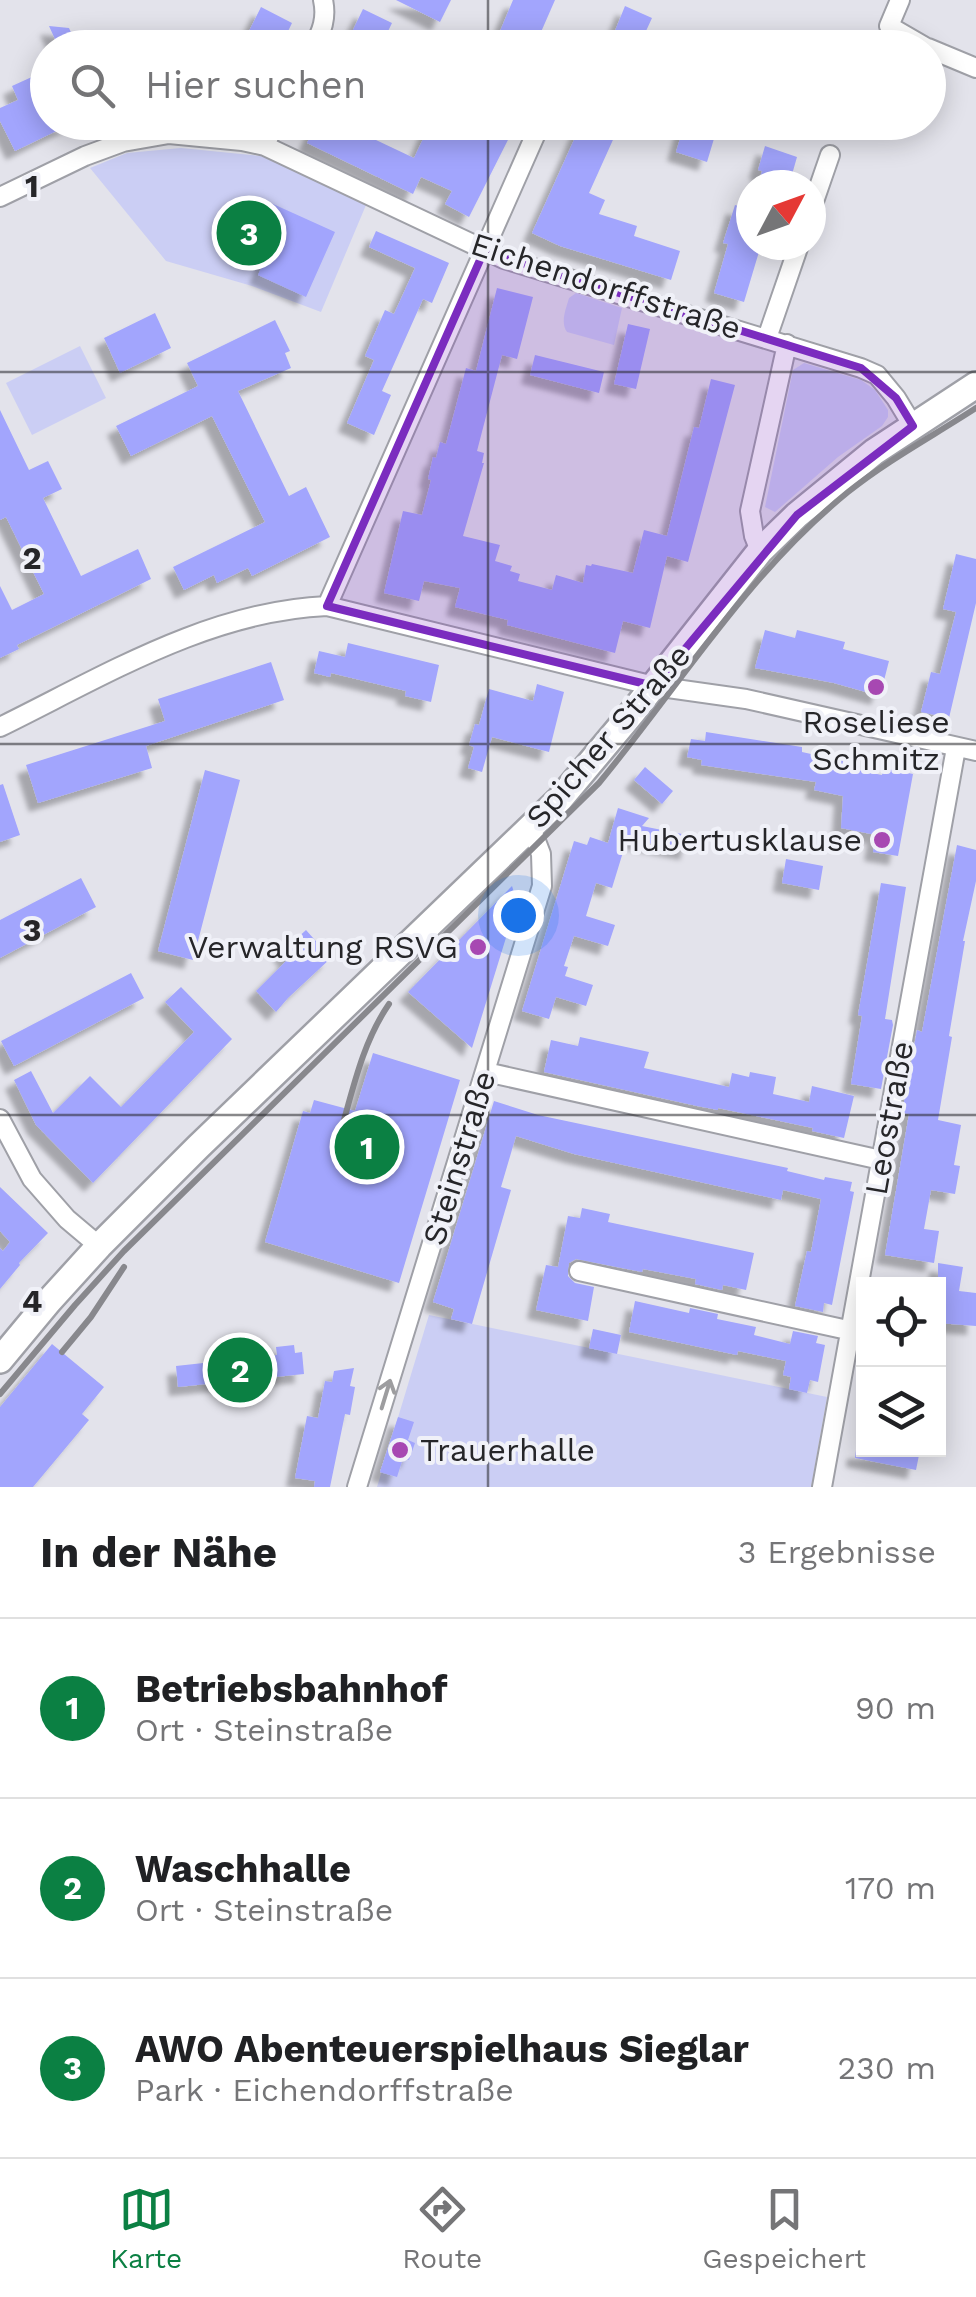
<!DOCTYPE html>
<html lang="de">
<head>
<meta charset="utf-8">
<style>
	body { margin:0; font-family:"Work Sans",sans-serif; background:#f2f2f2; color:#202124 }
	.controls { position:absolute; right:30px; bottom:30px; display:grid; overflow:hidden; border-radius:0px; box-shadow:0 5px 25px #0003 }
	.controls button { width:90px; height:90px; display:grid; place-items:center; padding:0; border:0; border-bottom:2px solid #e0e0e0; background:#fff; color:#202124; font:50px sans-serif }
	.compass { position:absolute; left:736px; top:170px; width:90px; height:90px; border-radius:50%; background:#fff; box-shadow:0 5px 25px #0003; rotate:49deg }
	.you { position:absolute; left:518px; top:915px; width:35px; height:35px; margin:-25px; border:8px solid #fff; border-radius:50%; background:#1a73e8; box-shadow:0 0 0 15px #1a73e833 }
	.badge { display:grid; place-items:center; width:65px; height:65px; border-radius:50%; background:#0b8043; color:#fff; font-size:32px; font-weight:700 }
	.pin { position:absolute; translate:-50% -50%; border:5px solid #fff; box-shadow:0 2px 10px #0006 }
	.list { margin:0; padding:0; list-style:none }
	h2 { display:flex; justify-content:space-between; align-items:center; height:130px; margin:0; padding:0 40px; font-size:42px }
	h2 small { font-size:32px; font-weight:400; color:#757577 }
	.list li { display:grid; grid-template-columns:65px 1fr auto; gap:30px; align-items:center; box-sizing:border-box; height:180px; padding:0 40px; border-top:2px solid #e0e0e0 }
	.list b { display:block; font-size:38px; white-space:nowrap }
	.list p { margin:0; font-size:32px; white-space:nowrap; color:#757577 }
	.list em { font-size:32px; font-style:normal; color:#757577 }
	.icon { flex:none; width:55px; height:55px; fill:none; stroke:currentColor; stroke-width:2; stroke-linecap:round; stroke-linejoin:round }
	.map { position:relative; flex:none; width:976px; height:1487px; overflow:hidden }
	.search { position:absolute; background:#fff; box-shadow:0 5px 25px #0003; left:30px; right:30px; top:30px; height:110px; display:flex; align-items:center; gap:25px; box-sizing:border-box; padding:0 35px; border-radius:55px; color:#757577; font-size:38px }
	.sheet { height:670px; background:#fff }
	nav { display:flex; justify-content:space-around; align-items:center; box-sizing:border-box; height:140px; border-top:2px solid #e0e0e0; background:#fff; font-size:28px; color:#757577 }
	nav a { display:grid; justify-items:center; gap:5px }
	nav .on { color:#0b8043 }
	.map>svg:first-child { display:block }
	.green { fill:#cbcef4 }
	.building { fill:#a2a5fd; filter:url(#shadow) }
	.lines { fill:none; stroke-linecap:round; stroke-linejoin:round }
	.street-casing { stroke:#9fa0a7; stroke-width:22 }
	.secondary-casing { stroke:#9fa0a7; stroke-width:30 }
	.street { stroke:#fff; stroke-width:18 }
	.secondary { stroke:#fff; stroke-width:25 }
	.rail { stroke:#88888d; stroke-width:6 }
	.oneway { stroke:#9d9d9f }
	.marked { fill:#7b2cbf; fill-opacity:0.2; stroke:#7b2cbf; stroke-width:8; stroke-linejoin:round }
	.grid { fill:none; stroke:#262629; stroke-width:2.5; stroke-opacity:0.55 }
	.poi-dot { fill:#a748b2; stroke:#f0f1f8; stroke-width:4 }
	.labels { text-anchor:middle; stroke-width:8; stroke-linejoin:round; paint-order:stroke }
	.street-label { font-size:32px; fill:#262629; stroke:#f0f1f8 }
	.poi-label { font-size:32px; fill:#262629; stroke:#f0f1f8; text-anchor:end }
	.grid-label { font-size:32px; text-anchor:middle; font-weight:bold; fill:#262629; stroke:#f0f1f8; stroke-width:8; stroke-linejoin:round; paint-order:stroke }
</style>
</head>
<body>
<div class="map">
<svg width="976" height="1487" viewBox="0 0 976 1487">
	<defs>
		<filter id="shadow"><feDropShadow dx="-9" dy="9" stdDeviation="2.5" flood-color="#0004"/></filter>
	</defs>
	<rect width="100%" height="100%" fill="#e3e3eb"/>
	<!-- green -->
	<path class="green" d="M181,148L260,156L275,160L366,205L321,312L252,286L166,261L90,168L127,153Z
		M576,293L622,308L614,345L567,332C560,322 566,309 569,298Z
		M80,346L106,398L32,435L6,383Z
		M804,363L861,380L875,390L888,410V417L882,426L838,457L775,512L765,507L793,370Z
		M429,1315L827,1397L811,1487H377Z"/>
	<!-- building -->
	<path class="building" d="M396,0H451L440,22Z
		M513,0H555L534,48H493Z
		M625,6L652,18L640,44L630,39L626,48H608Z
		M261,7L292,23L280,48H259L263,40L248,33Z
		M363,9L392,23L380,48H374L350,36Z
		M49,26L69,28L78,48H59Z
		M34,76L48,106V122H75L15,151L0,121V108L18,100L12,86Z
		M317,122H338L414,158L431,122H502L514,128L469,217L445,204L452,191L421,177L413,194L307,143Z
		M582,122H621L589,193L605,200L599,214L637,226L634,236L680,251L671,280L560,246L532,233Z
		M685,122H719L707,162L676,152Z
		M765,146L797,157L789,185H758L762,171L758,170Z
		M262,199L335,232L306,297L258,275L280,226Z
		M735,205L751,210V245H761L744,302L714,293L728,244L723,243Z
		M376,231L449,263L432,303L423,299L382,391L391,395L374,435L347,423L374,360L365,356L385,310L394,314L415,268L369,247Z
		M497,288L533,297L517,359L502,355L477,451L484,453L482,463H484L463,536L500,545L495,561L512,566L510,571L520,574L518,581L552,590L556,575L583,583L586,565L591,566L592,564L633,573L644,530L667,536L694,427L699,428L711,379L735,385L688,562L667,556L650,628L623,621L615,653L507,625L508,620L455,607L460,588L424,581L419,601L384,593L403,511L422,515L431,480L428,479L433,457L436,458L440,442L446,444L466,368L476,371Z
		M155,313L171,348L120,373L104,338Z
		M275,320L290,351L285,353L291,368L238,391L289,496L306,487L330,537L252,576L248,568L217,583L214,575L184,590L173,567L265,522L212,416L131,456L116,426L198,386L187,363Z
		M628,324L650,329L636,389L614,384Z
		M535,355L604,372L599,393L530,375Z
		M0,410L29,470L48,461L62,489L43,498L81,576L138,549L151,579L17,645L19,649L0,658V586L12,610L44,594L6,517L0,520Z
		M956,554L976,559V603L949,718L921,712L931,672L940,674L956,612L943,609Z
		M765,630L795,638L797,630L845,642L843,649L889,661L880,696L834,683L755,668Z
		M348,643L439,665L431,702L405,696L406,691L331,673L330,677L314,673L319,651L345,657Z
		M271,662L284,700L146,746L152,768L38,803L26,765L165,721L158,699Z
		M537,684L564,692L549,752L492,737L482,772L468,768L474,747L469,745L475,724L479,725L489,689L533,701Z
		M706,732L802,747V752L843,761L842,767L882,775L883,768L913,774L898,856L873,852L876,835L841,828L843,796L814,790L816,782L701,765L702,760L687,757L691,739L705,741Z
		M645,767L673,791L662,804L634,780Z
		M205,770L240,780L193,960L158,951Z
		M3,784L20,835L0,842V785Z
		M618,808L649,818L642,826L692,836L689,851L627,839L612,888L596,883L586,916L615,925L608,946L574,936L564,966L568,967L565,976L593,985L586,1006L556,997L549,1019L522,1011L574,841L587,845L590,837L608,843Z
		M957,845L976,850V881L963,941H965L949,1036L952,1037L938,1120L961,1125L954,1165L960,1166L955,1194L931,1190L924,1229L939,1231L934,1263L885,1255L909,1114L902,1113L917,1030L922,1032Z
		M786,859L823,866L819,890L782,883Z
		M81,878L96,907L0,958V920Z
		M881,883L906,887L885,1019L892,1020L893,1025L881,1089L851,1084L862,1016L858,1015Z
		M512,886L517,902L472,1048L408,992Z
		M306,930L331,958L288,998L276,1012L256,991L288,959L282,952Z
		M131,973L144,998L14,1066L1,1041Z
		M181,987L232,1039L93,1183L36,1125L14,1080L31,1071L53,1113L90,1076L121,1107L194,1032L165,1002Z
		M580,1037L649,1052L644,1068L729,1087L732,1073L749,1077L750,1072L776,1077L773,1094L809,1102L812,1086L854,1096L844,1138L812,1131L813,1128L718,1108V1110L697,1106L544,1072L551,1040L578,1046Z
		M373,1053L460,1080L399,1283L265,1242L303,1111L310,1113L314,1100L355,1111Z
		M494,1101L538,1115L788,1168L787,1171L824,1180L825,1177L852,1182L850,1191L854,1192L832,1305L824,1303L823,1312L795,1306L807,1251L811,1252L821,1199L783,1190L781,1200L574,1154L516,1136L501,1187L511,1190L472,1324L451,1319L454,1309L433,1302Z
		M0,1187L48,1233L19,1263L20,1265L0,1289V1248L3,1251L10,1242L0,1231Z
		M582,1208L610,1214L608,1222L754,1253L746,1290L723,1285L722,1290L695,1284L696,1279L643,1269L642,1272L576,1259L569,1263L568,1276L575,1283L594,1287L588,1321L536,1310L546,1265L558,1267L568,1216L580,1218Z
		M938,1263L963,1267L959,1291L976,1293V1326L938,1323Z
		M635,1301L689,1313L690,1308L718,1314L717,1319L756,1327L754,1335L790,1344L793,1331L818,1336L816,1343L825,1345L818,1382L810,1380L807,1393L789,1389L791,1377L783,1375L786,1361L738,1351L737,1355L629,1332Z
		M593,1329L621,1335L617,1354L589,1348Z
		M52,1344L104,1387L82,1414L89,1420L33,1487H0V1407Z
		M294,1345L295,1353L302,1352L304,1374L178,1387L176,1366L277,1355L276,1347Z
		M354,1368L350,1386L355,1387L350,1415L345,1414L330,1487H314L315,1481L295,1478L307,1416L318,1418L325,1381L332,1382L334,1371Z
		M398,1417L414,1422L408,1440L415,1443L409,1460L403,1458L397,1477L380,1472Z
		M856,1450H920L916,1470L855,1458Z"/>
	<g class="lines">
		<defs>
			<path id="street" d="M900,0L889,26L927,48
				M562,45V48
				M313,48C322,31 327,18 323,0
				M928,48L976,68
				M265,146L275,122
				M0,197L85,156L123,142L169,134L242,141L265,146L504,259L861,368L877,375L896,398L913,426
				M811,210L830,155
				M767,338L799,245
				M760,551L754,536L750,511L787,344
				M327,606L541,122
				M0,727C104,676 209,611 327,606L654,686L746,699L976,751
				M486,1072L881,1160
				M0,1119L32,1179L67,1219L99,1246
				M579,1271L852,1331
				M357,1487L542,886L541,854L531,828
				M822,1487L956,748"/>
			<path id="secondary" d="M0,1360L49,1301L99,1246L198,1147L560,799L632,713L760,551L797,515L874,452L976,385"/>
		</defs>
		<!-- street casing -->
		<use href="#street" class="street-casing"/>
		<!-- secondary casing -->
		<use href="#secondary" class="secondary-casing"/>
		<!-- street -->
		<use href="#street" class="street"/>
		<!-- secondary -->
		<use href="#secondary" class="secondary"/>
		<!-- rail -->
		<path class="rail" d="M344,1120C355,1080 365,1039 389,1004
			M62,1352L91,1317L124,1267
			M0,1394L75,1305L124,1251L599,783C680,685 748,573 848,492C888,460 933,436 976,408"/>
	</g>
	<!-- one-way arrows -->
	<defs><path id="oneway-shaft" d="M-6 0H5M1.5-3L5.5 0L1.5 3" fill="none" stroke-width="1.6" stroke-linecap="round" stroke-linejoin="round" transform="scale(2.5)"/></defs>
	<use class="oneway" href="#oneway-shaft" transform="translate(386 1394) rotate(-73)"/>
	<!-- marked area -->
	<path class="marked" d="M484,251L861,368L896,398L913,426L797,515L654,686L327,606Z"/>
	<!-- grid -->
	<path class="grid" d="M488,0V48M488,122V1487M0,372H976M0,744H976M0,1115H976"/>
	<!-- markers -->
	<g class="poi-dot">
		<circle cx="876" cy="687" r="10"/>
		<circle cx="882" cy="840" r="10"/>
		<circle cx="478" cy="947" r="10"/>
		<circle cx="400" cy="1450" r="10"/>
	</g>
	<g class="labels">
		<!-- street labels -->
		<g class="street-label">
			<text transform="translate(606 286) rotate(18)" y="11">Eichendorffstraße</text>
			<text transform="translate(608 736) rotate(-49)" y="11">Spicher Straße</text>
			<text transform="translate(889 1118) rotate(-80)" y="11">Leostraße</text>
			<text transform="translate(459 1158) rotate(-73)" y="11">Steinstraße</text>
		</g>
		<!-- poi labels -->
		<g class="poi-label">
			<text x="876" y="733" text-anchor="middle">Roseliese<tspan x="876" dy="37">Schmitz</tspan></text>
			<text x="862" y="851">Hubertusklause</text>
			<text x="458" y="958">Verwaltung RSVG</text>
			<text x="420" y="1461" text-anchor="start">Trauerhalle</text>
		</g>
	</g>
	<g class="grid-label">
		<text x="32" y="197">1</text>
		<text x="32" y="569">2</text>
		<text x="32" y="941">3</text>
		<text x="32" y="1312">4</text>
	</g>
</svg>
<div class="controls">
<button><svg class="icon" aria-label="locate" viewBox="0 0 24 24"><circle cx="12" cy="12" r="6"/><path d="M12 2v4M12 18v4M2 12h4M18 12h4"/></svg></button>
<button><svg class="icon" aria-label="layers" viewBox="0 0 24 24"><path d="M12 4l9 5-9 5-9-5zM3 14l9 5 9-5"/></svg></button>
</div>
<svg class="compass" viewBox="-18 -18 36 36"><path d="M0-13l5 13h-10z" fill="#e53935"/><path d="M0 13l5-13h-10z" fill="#757577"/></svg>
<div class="you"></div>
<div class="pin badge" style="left:367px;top:1147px">1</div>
<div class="pin badge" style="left:240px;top:1370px">2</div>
<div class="pin badge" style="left:249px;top:233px">3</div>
<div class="search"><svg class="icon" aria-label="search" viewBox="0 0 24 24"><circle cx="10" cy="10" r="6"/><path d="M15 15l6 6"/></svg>Hier suchen</div>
</div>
<section class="sheet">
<h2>In der Nähe<small>3 Ergebnisse</small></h2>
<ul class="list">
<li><span class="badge">1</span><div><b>Betriebsbahnhof</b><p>Ort · Steinstraße</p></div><em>90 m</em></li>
<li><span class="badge">2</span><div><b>Waschhalle</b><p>Ort · Steinstraße</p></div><em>170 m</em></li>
<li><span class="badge">3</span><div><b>AWO Abenteuerspielhaus Sieglar</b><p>Park · Eichendorffstraße</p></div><em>230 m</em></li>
</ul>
</section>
<nav>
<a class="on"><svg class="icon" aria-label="map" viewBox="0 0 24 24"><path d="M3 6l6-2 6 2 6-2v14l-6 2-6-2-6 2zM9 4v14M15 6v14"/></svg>Karte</a>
<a><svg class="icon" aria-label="directions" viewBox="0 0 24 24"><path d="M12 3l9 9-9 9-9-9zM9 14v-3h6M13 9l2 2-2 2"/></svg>Route</a>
<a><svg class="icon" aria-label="saved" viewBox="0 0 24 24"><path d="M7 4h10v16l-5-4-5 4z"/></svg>Gespeichert</a>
</nav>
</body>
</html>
